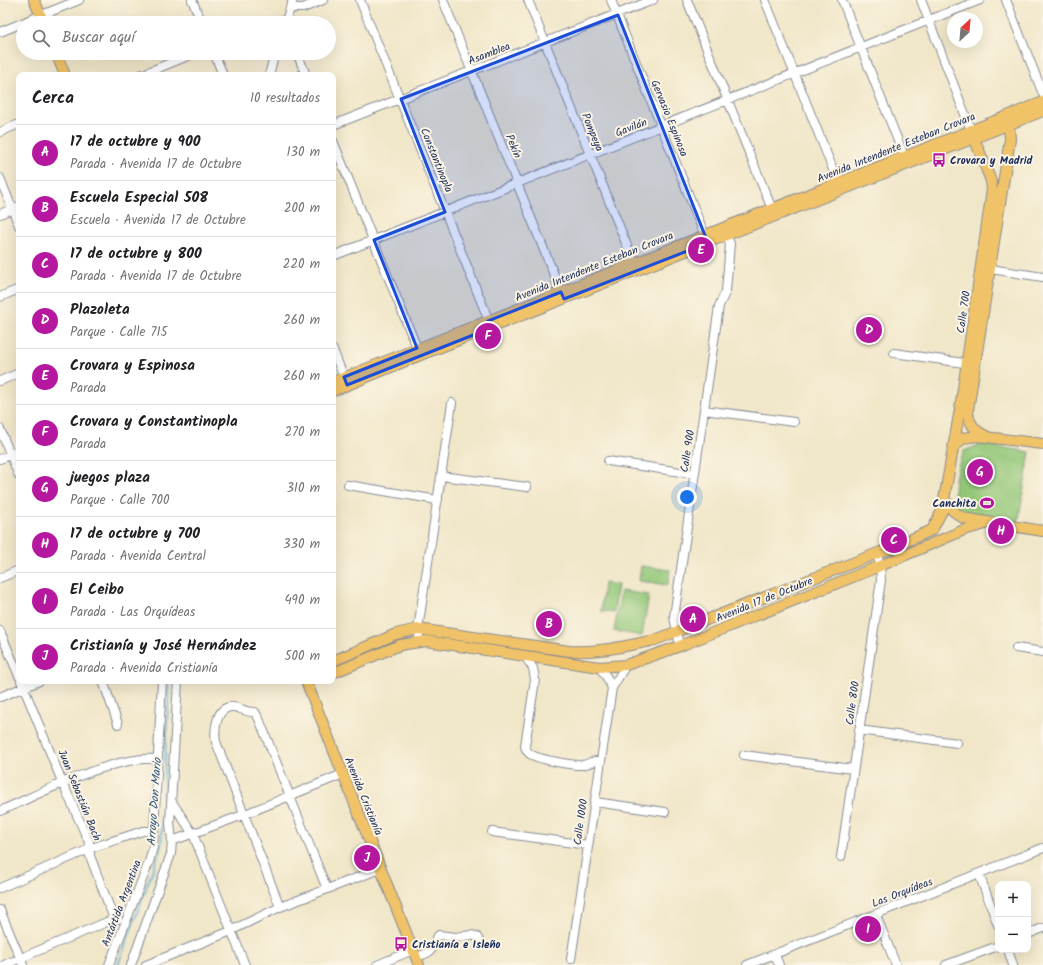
<!DOCTYPE html>
<html lang="es">
<head>
<meta charset="utf-8">
<style>
	body { margin:0; font-family:Kalam,sans-serif; background:#f2f2f2; color:#202124 }
	.controls { position:absolute; right:12px; bottom:12px; display:grid; overflow:hidden; border-radius:8px; box-shadow:0 4px 16px #0002 }
	.controls button { width:36px; height:36px; display:grid; place-items:center; padding:0; border:0; border-bottom:1px solid #e0e0e0; background:#fff; color:#202124; font:20px sans-serif }
	.compass { position:absolute; left:947px; top:12px; width:36px; height:36px; border-radius:50%; background:#fff; box-shadow:0 4px 16px #0002; rotate:26deg }
	.you { position:absolute; left:687px; top:497px; width:14px; height:14px; margin:-10px; border:3px solid #fff; border-radius:50%; background:#1a73e8; box-shadow:0 0 0 6px #1a73e833 }
	.badge { display:grid; place-items:center; width:26px; height:26px; border-radius:50%; background:#b5179e; color:#fff; font-size:13px; font-weight:700 }
	.pin { position:absolute; translate:-50% -50%; border:2px solid #fff; box-shadow:0 1px 4px #0006 }
	.list { margin:0; padding:0; list-style:none }
	h2 { display:flex; justify-content:space-between; align-items:center; height:52px; margin:0; padding:0 16px; font-size:17px }
	h2 small { font-size:13px; font-weight:400; color:#757577 }
	.list li { display:grid; grid-template-columns:26px 1fr auto; gap:12px; align-items:center; box-sizing:border-box; height:56px; padding:0 16px; border-top:1px solid #e0e0e0 }
	.list b { display:block; font-size:15px; white-space:nowrap }
	.list p { margin:0; font-size:13px; white-space:nowrap; color:#757577 }
	.list em { font-size:13px; font-style:normal; color:#757577 }
	.icon { flex:none; width:22px; height:22px; fill:none; stroke:currentColor; stroke-width:2; stroke-linecap:round; stroke-linejoin:round }
	.map { position:relative; flex:none; width:1043px; height:965px; overflow:hidden }
	.search { position:absolute; background:#fff; box-shadow:0 4px 16px #0002; left:16px; top:16px; width:320px; height:44px; display:flex; align-items:center; gap:10px; box-sizing:border-box; padding:0 14px; border-radius:22px; color:#757577; font-size:15px }
	.panel { position:absolute; background:#fff; box-shadow:0 4px 16px #0002; left:16px; top:72px; width:320px; height:612px; border-radius:8px }
	.map>svg:first-child { display:block }
	.green { fill:#93c778; stroke:#577b6b }
	.lines { fill:none; stroke-linecap:round; stroke-linejoin:round }
	.stream { stroke:#60b5dc; stroke-width:2 }
	.minor-casing { stroke:#868a93; stroke-width:10 }
	.major-casing { stroke:#868a93; stroke-width:12 }
	.minor { stroke:#fff; stroke-width:8 }
	.major { stroke:#f1c369; stroke-width:10 }
	.marked { fill:#1d4ed8; fill-opacity:0.2; stroke:#1d4ed8; stroke-width:3; stroke-linejoin:round }
	.labels { text-anchor:middle; stroke-width:4; stroke-linejoin:round; paint-order:stroke }
	.street-label { font-size:11px; fill:#1b2f5e; stroke:#fcf5e5 }
	.poi-label { font-size:11px; font-weight:bold; fill:#1b2f5e; stroke:#fcf5e5; text-anchor:start }
	.water-label { font-size:12px; font-style:italic; fill:#305784; stroke:#fcf5e5 }
</style>
</head>
<body>
<div class="map">
<svg width="1043" height="965" viewBox="0 0 1043 965">
	<rect width="100%" height="100%" fill="#fcf5e5"/>
	<filter id="ink" filterUnits="userSpaceOnUse"><feTurbulence type="fractalNoise" baseFrequency=".025" numOctaves="2"/><feDisplacementMap in="SourceGraphic" scale="8" xChannelSelector="R" yChannelSelector="G"/><feConvolveMatrix kernelMatrix="1 2 1 2 8 2 1 2 1" color-interpolation-filters="sRGB"/></filter>
	<filter id="wash" filterUnits="userSpaceOnUse"><feTurbulence type="fractalNoise" baseFrequency=".012" numOctaves="4" result="noise"/><feDisplacementMap in="SourceGraphic" scale="16" xChannelSelector="R" yChannelSelector="G"/><feGaussianBlur stdDeviation="0.9" result="paint"/><feColorMatrix in="noise" values="0 0 0 0 0 0 0 0 0 0 0 0 0 0 0 0 0 1.4 0 .05"/><feComposite in="paint" operator="in"/></filter>
	<g filter="url(#wash)">
		<rect width="100%" height="100%" fill="#f0e6c8"/>
		<!-- green -->
		<path class="green" d="M862,324L880,326L877,338L859,335Z
			M981,444L1030,452L1018,523L963,514C947,500 956,468 964,451Z
			M641,566L670,570L668,585L639,581Z
			M604,583L618,585L614,612L601,611Z
			M621,591L649,595L642,636L614,631Z"/>
		<g class="lines">
			<!-- stream -->
			<path class="stream" d="M118,965L161,847L169,681"/>
		</g>
	</g>
	<g filter="url(#ink)">
		<g class="lines">
			<defs>
				<path id="minor" d="M192,0L202,23
					M360,0L491,326
					M443,0L563,297
					M528,0L636,268
					M611,0L707,241
					M687,0L774,214
					M765,0L840,187
					M842,0L906,161
					M921,0L971,130
					M1006,0L1043,94
					M290,8H303L323,0
					M285,23L293,0
					M0,32L79,0
					M214,53L223,75
					M297,53L306,75
					M141,75L195,53
					M269,75L275,53
					M333,125L653,0
					M0,132L19,124
					M333,141L419,353
					M0,178L19,226
					M0,214L19,206
					M333,256L980,0
					M984,268L1043,277
					M0,297L19,289
					M333,350L346,383
					M894,353L971,364
					M0,381L19,373
					M704,410L794,422
					M0,429L19,476
					M0,459L19,451
					M608,461L694,474
					M441,476L527,487
					M348,485L438,500
					M0,578L19,570
					M0,631L19,676
					M420,641L418,629L452,403
					M680,646L674,617L715,334L719,306L726,291L730,244L727,236
					M1016,648L1043,652
					M524,655L533,668L535,680L525,746C526,750 527,752 530,754C537,759 574,766 583,765C590,764 593,759 601,761
					M599,667L606,676L612,688
					M21,681L63,784L89,842L90,856L114,919
					M103,681L118,724
					M0,697L39,681
					M859,730L957,743
					M744,755L853,769
					M172,802L193,834L245,965
					M595,802L665,812
					M0,811C42,793 113,755 157,759
					M492,832L588,845
					M172,841L243,815L343,774
					M841,857L881,580L880,566L877,553
					M979,874L998,925
					M0,888L94,847L143,831H154
					M280,907L216,742C214,730 216,705 234,707C241,708 247,713 255,712L259,719L327,889
					M0,910L23,965
					M876,915L896,965
					M1028,934L1043,928
					M1008,950L1013,965
					M775,955L779,965
					M416,957C429,953 433,952 436,938L439,935L455,937L472,935L477,937L480,942
					M571,959L612,688L626,665
					M4,965L114,919H118
					M109,965L149,862L153,847L162,681
					M131,965L171,854L172,841L170,823L178,681
					M146,965L226,933L280,907L380,869
					M377,965L413,950
					M747,965L1043,848
					M946,965L998,946"/>
				<path id="major" d="M34,0L44,23
					M56,53L65,75
					M333,382L1043,102
					M333,391L423,354L1043,111
					M986,436C975,431 968,423 968,410L1010,139L1009,126L1006,120
					M954,447L963,438L977,436L1043,444
					M945,500L952,510L963,518L1043,531
					M333,661L396,634L418,629L569,651C598,653 627,646 655,640L896,546L932,530L942,511L960,409L992,190L991,181L971,130
					M333,673L400,645L426,641L599,667L626,665L680,646L880,566L964,530L989,523
					M306,681L419,965"/>
			</defs>
			<!-- minor casing -->
			<use href="#minor" class="minor-casing"/>
			<!-- major casing -->
			<use href="#major" class="major-casing"/>
			<!-- minor -->
			<use href="#minor" class="minor"/>
			<!-- major -->
			<use href="#major" class="major"/>
		</g>
	</g>
	<!-- marked area -->
	<path class="marked" d="M618,15L708,243L564,299L561,292L488,321L491,328L347,385L344,377L417,348L374,240L445,212L401,99Z"/>
	<!-- icons -->
	<defs>
		<symbol id="bus-bare" viewBox="-9 -9 18 18"><path d="M-5-6H5V4H4V6H2V4H-2V6H-4V4H-5ZM-3.5-4V0h7V-4ZM-3.5 1.2v1.5H-2V1.2ZM2 1.2v1.5H3.5V1.2Z" fill="#b5179e" stroke="#fcf5e5" stroke-width="2.5" paint-order="stroke"/></symbol>
		<symbol id="stadium-bare" viewBox="-9 -9 18 18"><path d="M0-5a6.5 5 0 1 0 0 10a6.5 5 0 1 0 0-10ZM-3.5-1.8h7v3.6h-7Z" fill="#b5179e" stroke="#fcf5e5" stroke-width="2.5" paint-order="stroke"/></symbol>
	</defs>
	<g fill-rule="evenodd">
		<use href="#bus-bare" x="929" y="150" width="20" height="20"/>
		<use href="#stadium-bare" x="977" y="493" width="20" height="20"/>
		<use href="#bus-bare" x="391" y="934" width="20" height="20"/>
	</g>
	<g class="labels">
		<!-- street labels -->
		<g class="street-label">
			<text transform="translate(489 53) rotate(-21)" y="4">Asamblea</text>
			<text transform="translate(670 118) rotate(68)" y="4">Gervasio Espinosa</text>
			<text transform="translate(631 127) rotate(-21)" y="4">Gavilán</text>
			<text transform="translate(593 132) rotate(68)" y="4">Pompeya</text>
			<text transform="translate(514 146) rotate(68)" y="4">Pekín</text>
			<text transform="translate(896 147) rotate(-22)" y="4">Avenida Intendente Esteban Crovara</text>
			<text transform="translate(437 160) rotate(68)" y="4">Constantinopla</text>
			<text transform="translate(594 266) rotate(-22)" y="4">Avenida Intendente Esteban Crovara</text>
			<text transform="translate(963 312) rotate(-82)" y="4">Calle 700</text>
			<text transform="translate(687 451) rotate(-81)" y="4">Calle 900</text>
			<text transform="translate(764 599) rotate(-22)" y="4">Avenida 17 de Octubre</text>
			<text transform="translate(852 703) rotate(-82)" y="4">Calle 800</text>
			<text transform="translate(80 795) rotate(68)" y="4">Juan Sebastián Bach</text>
			<text transform="translate(364 796) rotate(68)" y="4">Avenida Cristianía</text>
			<text transform="translate(580 822) rotate(-82)" y="4">Calle 1000</text>
			<text transform="translate(902 892) rotate(-21)" y="4">Las Orquídeas</text>
			<text transform="translate(121 903) rotate(-69)" y="4">Antártida Argentina</text>
		</g>
		<!-- poi labels -->
		<g class="poi-label">
			<text x="950" y="164">Crovara y Madrid</text>
			<text x="976" y="507" text-anchor="end">Canchita</text>
			<text x="412" y="948">Cristianía e Isleño</text>
		</g>
		<!-- water labels -->
		<g class="water-label">
			<text transform="translate(154 802) rotate(-86)" y="4">Arroyo Don Mario</text>
		</g>
	</g>
</svg>
<div class="controls">
<button>+</button>
<button>−</button>
</div>
<svg class="compass" viewBox="-18 -18 36 36"><path d="M0-13l5 13h-10z" fill="#e53935"/><path d="M0 13l5-13h-10z" fill="#757577"/></svg>
<div class="you"></div>
<div class="pin badge" style="left:693px;top:619px">A</div>
<div class="pin badge" style="left:549px;top:624px">B</div>
<div class="pin badge" style="left:894px;top:540px">C</div>
<div class="pin badge" style="left:869px;top:330px">D</div>
<div class="pin badge" style="left:701px;top:250px">E</div>
<div class="pin badge" style="left:488px;top:336px">F</div>
<div class="pin badge" style="left:980px;top:472px">G</div>
<div class="pin badge" style="left:1001px;top:531px">H</div>
<div class="pin badge" style="left:868px;top:929px">I</div>
<div class="pin badge" style="left:367px;top:858px">J</div>
<div class="search"><svg class="icon" aria-label="search" viewBox="0 0 24 24"><circle cx="10" cy="10" r="6"/><path d="M15 15l6 6"/></svg>Buscar aquí</div>
<section class="panel">
<h2>Cerca<small>10 resultados</small></h2>
<ul class="list">
<li><span class="badge">A</span><div><b>17 de octubre y 900</b><p>Parada · Avenida 17 de Octubre</p></div><em>130 m</em></li>
<li><span class="badge">B</span><div><b>Escuela Especial 508</b><p>Escuela · Avenida 17 de Octubre</p></div><em>200 m</em></li>
<li><span class="badge">C</span><div><b>17 de octubre y 800</b><p>Parada · Avenida 17 de Octubre</p></div><em>220 m</em></li>
<li><span class="badge">D</span><div><b>Plazoleta</b><p>Parque · Calle 715</p></div><em>260 m</em></li>
<li><span class="badge">E</span><div><b>Crovara y Espinosa</b><p>Parada</p></div><em>260 m</em></li>
<li><span class="badge">F</span><div><b>Crovara y Constantinopla</b><p>Parada</p></div><em>270 m</em></li>
<li><span class="badge">G</span><div><b>juegos plaza</b><p>Parque · Calle 700</p></div><em>310 m</em></li>
<li><span class="badge">H</span><div><b>17 de octubre y 700</b><p>Parada · Avenida Central</p></div><em>330 m</em></li>
<li><span class="badge">I</span><div><b>El Ceibo</b><p>Parada · Las Orquídeas</p></div><em>490 m</em></li>
<li><span class="badge">J</span><div><b>Cristianía y José Hernández</b><p>Parada · Avenida Cristianía</p></div><em>500 m</em></li>
</ul>
</section>
</div>
</body>
</html>
